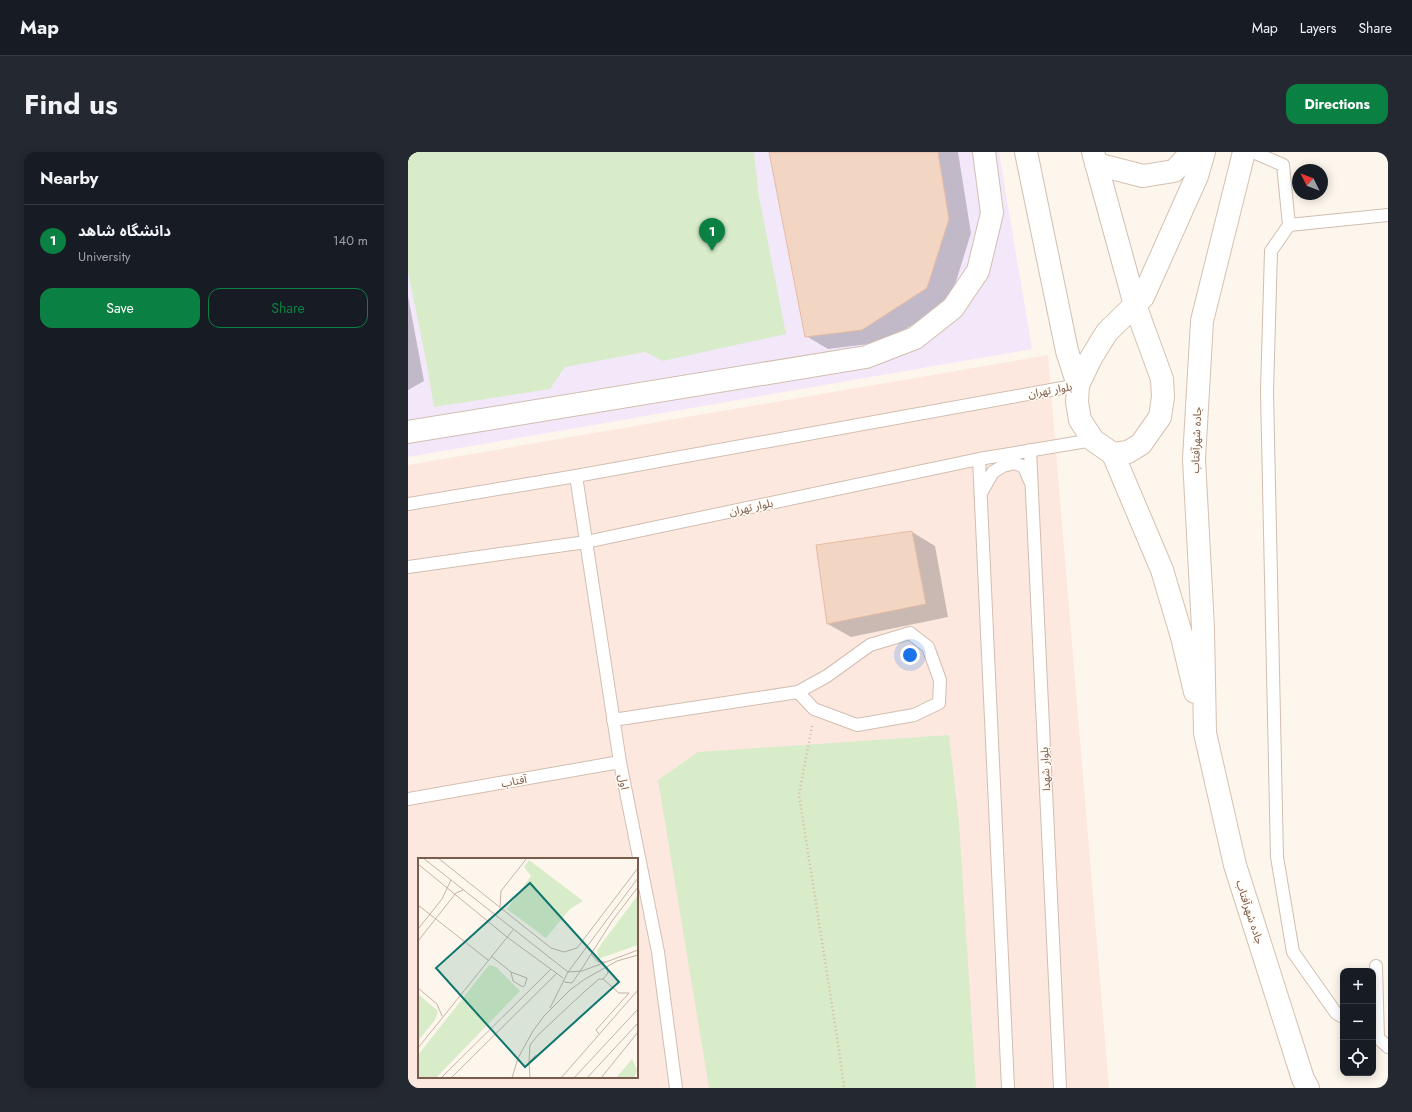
<!DOCTYPE html>
<html lang="en">
<head>
<meta charset="utf-8">
<style>
	body { margin:0; font-family:Jost,"Noto Sans Arabic",sans-serif; background:#242831; color:#f1f3f6 }
	.controls { position:absolute; right:12px; bottom:12px; display:grid; overflow:hidden; border-radius:8px; box-shadow:0 2px 10px #0003 }
	.controls button { width:36px; height:36px; display:grid; place-items:center; padding:0; border:0; border-bottom:1px solid #363941; background:#171b24; color:#f1f3f6; font:20px sans-serif }
	.compass { position:absolute; left:884px; top:12px; width:36px; height:36px; border-radius:50%; background:#171b24; box-shadow:0 2px 10px #0003; rotate:312deg }
	.you { position:absolute; left:502px; top:503px; width:14px; height:14px; margin:-10px; border:3px solid #fff; border-radius:50%; background:#1a73e8; box-shadow:0 0 0 6px #1a73e833 }
	.badge { display:grid; place-items:center; width:26px; height:26px; border-radius:50%; background:#0b8043; color:#fff; font-size:13px; font-weight:700 }
	.pin { position:absolute; translate:-50% -33px; filter:drop-shadow(0 1px 2px #0008) }
	.pin::after { content:''; position:absolute; top:21px; width:14px; height:12px; background:inherit; clip-path:polygon(0 0,100% 0,50% 100%) }
	.list { margin:0; padding:0; list-style:none }
	h2 { display:flex; justify-content:space-between; align-items:center; height:52px; margin:0; padding:0 16px; font-size:17px }
	h2 small { font-size:13px; font-weight:400; color:#9ea1a6 }
	.list li { display:grid; grid-template-columns:26px 1fr auto; gap:12px; align-items:center; box-sizing:border-box; height:72px; padding:0 16px; border-top:1px solid #363941 }
	.list b { display:block; font-size:15px; white-space:nowrap }
	.list p { margin:0; font-size:13px; white-space:nowrap; color:#9ea1a6 }
	.list em { font-size:13px; font-style:normal; color:#9ea1a6 }
	.actions { display:flex; gap:8px; padding:12px 16px }
	.actions a { flex:1; padding:9px 0; border:1px solid #0b8043; border-radius:12px; text-align:center; font-size:14px; color:#0b8043 }
	.actions .main { background:#0b8043; color:#fff }
	.icon { flex:none; width:22px; height:22px; fill:none; stroke:currentColor; stroke-width:2; stroke-linecap:round; stroke-linejoin:round }
	.map { position:relative; flex:none; width:980px; height:936px; overflow:hidden; border-radius:12px }
	header { display:flex; align-items:center; gap:24px; box-sizing:border-box; height:56px; padding:0 20px; background:#171b24; border-bottom:1px solid #363941 }
	header strong { font-size:19px }
	nav { display:flex; gap:22px; margin-inline-start:auto; font-size:14px }
	.intro { display:flex; align-items:center; justify-content:space-between; box-sizing:border-box; height:96px; padding:0 24px }
	h1 { margin:0; font-size:28px }
	.button { padding:10px 18px; border-radius:12px; background:#0b8043; color:#fff; font-size:14px; font-weight:700 }
	main { display:flex; gap:24px; padding:0 24px }
	aside { flex:1; background:#171b24; border-radius:12px; box-shadow:0 2px 10px #0003 }
	.map>svg:first-child { display:block }
	.commercial { fill:#fde8e0; fill-rule:evenodd }
	.education { fill:#f3e8fa }
	.green { fill:#d8ecc9 }
	.shadow { fill:#0003 }
	.building { fill:#f3d5c3; stroke:#e6bba3 }
	.lines { fill:none; stroke-linecap:round; stroke-linejoin:round }
	.lane-casing { stroke:#d1beb0; stroke-width:14 }
	.street-casing { stroke:#d1beb0; stroke-width:24 }
	.secondary-casing { stroke:#d6c0b0; stroke-width:24 }
	.path { stroke:#d9b8a5; stroke-width:2.5; stroke-dasharray:1 3; stroke-linecap:butt }
	.lane { stroke:#fff; stroke-width:12 }
	.street { stroke:#fff; stroke-width:22 }
	.secondary { stroke:#fff; stroke-width:22 }
	.labels { text-anchor:middle; stroke-width:3; stroke-linejoin:round; paint-order:stroke }
	.street-label { font-size:11px; fill:#7a5c4d; stroke:#fffaf3 }
	.inset-road { fill:none; stroke:#c5b3a7; stroke-width:1 }
	.view { fill:#0f766e; fill-opacity:0.15; stroke:#0f766e; stroke-width:2 }
	.inset-edge { fill:none; stroke:#7a5c4d; stroke-width:2 }
</style>
</head>
<body>
<header>
<strong>Map</strong>
<nav><a>Map</a><a>Layers</a><a>Share</a></nav>
</header>
<div class="intro"><h1>Find us</h1><a class="button">Directions</a></div>
<main>
<aside>
<h2>Nearby<small></small></h2>
<ul class="list">
<li><span class="badge">1</span><div><b>دانشگاه شاهد</b><p>University</p></div><em>140 m</em></li>
</ul>
<div class="actions"><a class="main">Save</a><a>Share</a></div>
</aside>
<div class="map">
<svg width="980" height="936" viewBox="0 0 980 936">
	<rect width="100%" height="100%" fill="#fdf6ec"/>
	<!-- commercial -->
	<path class="commercial" d="M640,203L701,936H0V313ZM11,707H229V925H11Z"/>
	<!-- education -->
	<path class="education" d="M0,0H591L624,197L0,305Z"/>
	<!-- green -->
	<path class="green" d="M0,0H346L351,45L378,182L255,209L237,200L157,215L142,237L26,255L18,208L0,120Z
		M541,583L551,670L568,936H301L250,628L290,600Z"/>
	<!-- shadow -->
	<path class="shadow" d="M363,0H550L563,81L542,149L477,190L420,197L398,184Z
		M0,144L16,229L0,238Z
		M504,380L527,394L540,465L443,485L420,472Z"/>
	<!-- building -->
	<path class="building" d="M361,0H530L541,67L519,136L454,178L397,185Z
		M504,379L518,452L419,472L408,393Z"/>
	<g class="lines">
		<defs>
			<path id="lane" d="M845,0L875,13L881,73L980,63
				M881,73L863,99L859,240L869,705L885,800L928,861L935,865
				M622,298L652,936
				M571,307L600,936
				M168,324L212,610L250,800L268,936
				M573,341L585,320L595,314L607,311L616,315L622,329
				M0,352L168,324L670,233
				M0,415L178,390L571,307L685,288
				M205,568L390,540L419,524L462,493L502,481L520,495L532,528L531,551L506,563L449,573L406,557L390,540
				M0,647L212,610
				M965,883L970,886L968,814
				M970,886L980,895"/>
			<path id="street" d="M618,0L659,199L670,233
				M685,0L727,153
				M0,280L458,205L507,186L545,156L570,119L584,61L576,0"/>
			<path id="secondary" d="M836,0L794,169L786,307L795,476L797,581L827,713L895,927L900,936
				M688,12L735,24L766,19L784,0
				M727,153L754,227L755,245L752,265L733,292L720,300L705,302L685,288L672,268L669,250L670,233L683,206L699,180L735,145L789,24L796,0
				M705,302L754,418L774,485L787,540"/>
		</defs>
		<!-- lane casing -->
		<use href="#lane" class="lane-casing"/>
		<!-- street casing -->
		<use href="#street" class="street-casing"/>
		<!-- secondary casing -->
		<use href="#secondary" class="secondary-casing"/>
		<!-- path -->
		<path class="path" d="M404,574L391,643L431,898L436,936"/>
		<!-- lane -->
		<use href="#lane" class="lane"/>
		<!-- street -->
		<use href="#street" class="street"/>
		<!-- secondary -->
		<use href="#secondary" class="secondary"/>
	</g>
	<g class="labels">
		<!-- street labels -->
		<g class="street-label">
			<text transform="translate(642 238) rotate(-10)" y="4">بلوار تهران</text>
			<text transform="translate(788 288) rotate(-88)" y="4">جاده شهرآفتاب</text>
			<text transform="translate(343 355) rotate(-12)" y="4">بلوار تهران</text>
			<text transform="translate(637 617) rotate(-93)" y="4">بلوار شهدا</text>
			<text transform="translate(106 629) rotate(-10)" y="4">آفتاب</text>
			<text transform="translate(216 630) rotate(79)" y="4">اول</text>
			<text transform="translate(842 760) rotate(72)" y="4">جاده شهرآفتاب</text>
		</g>
	</g>
	<!-- overview -->
	<g transform="translate(10 706)">
		<rect width="220" height="220" fill="#fdf6ec"/>
		<path d="M111,2L165,43L152,51L128,80L89,51L113,18L106,9ZM220,37V87L180,101L179,93L184,85ZM71,107L78,109L102,133L18,220H0V197ZM0,136L20,153L17,162L0,183ZM214,201L219,212L216,220H198Z" fill="#d8ecc9"/>
		<path class="inset-road" d="M5,0L150,114L220,20M20,0L133,90L146,94L159,90L220,10M0,6L89,79L145,120M0,47L70,102M82,49L83,33L109,0M0,71L24,41L33,22M0,83L38,35L45,32M173,96L180,104H187M73,98L93,114L109,120L107,127L105,129L95,123L93,114M189,109L190,115L185,121L201,135H211M163,112L194,63L220,29M146,124L154,125L163,112M0,130L19,146L24,158M132,150L150,114L164,113L220,92M181,176L178,172L211,135M0,190L95,72M118,197L111,204L112,187L120,177L166,134L181,121H185M111,204L112,220M23,220L133,111M33,220L139,115M94,220L100,200L115,173L126,158L152,132L167,121L199,103L220,97M143,220L220,132M156,220L220,151M169,220L220,165M183,220L220,174"/>
		<path class="view" d="M112,25L201,124L107,209L18,110Z"/>
		<rect width="220" height="220" class="inset-edge"/>
	</g>
</svg>
<div class="controls">
<button>+</button>
<button>−</button>
<button><svg class="icon" aria-label="locate" viewBox="0 0 24 24"><circle cx="12" cy="12" r="6"/><path d="M12 2v4M12 18v4M2 12h4M18 12h4"/></svg></button>
</div>
<svg class="compass" viewBox="-18 -18 36 36"><path d="M0-13l5 13h-10z" fill="#e53935"/><path d="M0 13l5-13h-10z" fill="#9ea1a6"/></svg>
<div class="you"></div>
<div class="pin badge" style="left:304px;top:99px">1</div>
</div>
</main>
</body>
</html>
